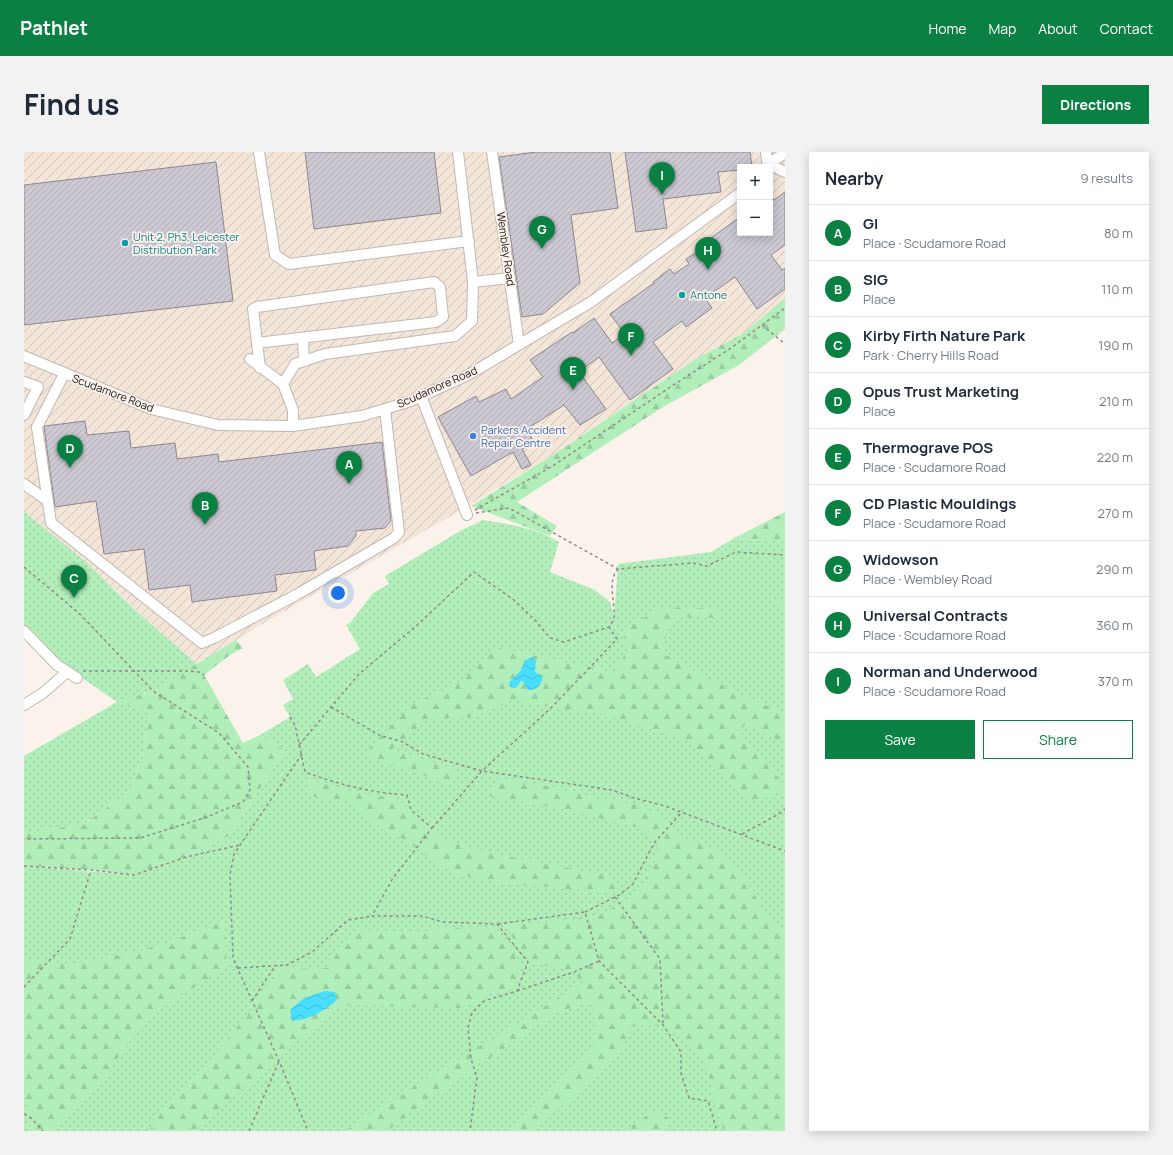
<!DOCTYPE html>
<html lang="en">
<head>
<meta charset="utf-8">
<style>
	body { margin:0; font-family:Manrope,sans-serif; background:#f2f2f3; color:#1f2937 }
	.controls { position:absolute; right:12px; top:12px; display:grid; overflow:hidden; border-radius:0px; box-shadow:0 2px 10px #0003 }
	.controls button { width:36px; height:36px; display:grid; place-items:center; padding:0; border:0; border-bottom:1px solid #e0e1e3; background:#fff; color:#1f2937; font:20px sans-serif }
	.you { position:absolute; left:314px; top:441px; width:14px; height:14px; margin:-10px; border:3px solid #fff; border-radius:50%; background:#1a73e8; box-shadow:0 0 0 6px #1a73e833 }
	.badge { display:grid; place-items:center; width:26px; height:26px; border-radius:50%; background:#0b8043; color:#fff; font-size:13px; font-weight:700 }
	.pin { position:absolute; translate:-50% -33px; filter:drop-shadow(0 1px 2px #0008) }
	.pin::after { content:''; position:absolute; top:21px; width:14px; height:12px; background:inherit; clip-path:polygon(0 0,100% 0,50% 100%) }
	.list { margin:0; padding:0; list-style:none }
	h2 { display:flex; justify-content:space-between; align-items:center; height:52px; margin:0; padding:0 16px; font-size:17px }
	h2 small { font-size:13px; font-weight:400; color:#747a83 }
	.list li { display:grid; grid-template-columns:26px 1fr auto; gap:12px; align-items:center; box-sizing:border-box; height:56px; padding:0 16px; border-top:1px solid #e0e1e3 }
	.list b { display:block; font-size:15px; white-space:nowrap }
	.list p { margin:0; font-size:13px; white-space:nowrap; color:#747a83 }
	.list em { font-size:13px; font-style:normal; color:#747a83 }
	.actions { display:flex; gap:8px; padding:12px 16px }
	.actions a { flex:1; padding:9px 0; border:1px solid #0b8043; border-radius:0px; text-align:center; font-size:14px; color:#0b8043 }
	.actions .main { background:#0b8043; color:#fff }
	.map { position:relative; flex:none; width:761px; height:979px; overflow:hidden; border-radius:0px }
	header { display:flex; align-items:center; gap:24px; box-sizing:border-box; height:56px; padding:0 20px; background:#0b8043; color:#fff }
	header strong { font-size:19px }
	nav { display:flex; gap:22px; margin-inline-start:auto; font-size:14px }
	.intro { display:flex; align-items:center; justify-content:space-between; box-sizing:border-box; height:96px; padding:0 24px }
	h1 { margin:0; font-size:28px }
	.button { padding:10px 18px; border-radius:0px; background:#0b8043; color:#fff; font-size:14px; font-weight:700 }
	main { display:flex; gap:24px; padding:0 24px }
	aside { flex:1; background:#fff; border-radius:0px; box-shadow:0 2px 10px #0003 }
	.map>svg:first-child { display:block }
	.industrial { fill:url(#industrial-furrows); fill-rule:evenodd }
	.grass { fill:url(#grass-dots) }
	.forest { fill:url(#forest-firs) }
	.water { fill:url(#water-waves) }
	.building { fill:url(#building-hatch); stroke:#8b8790 }
	.lines { fill:none; stroke-linecap:round; stroke-linejoin:round }
	.minor-casing { stroke:#c0b8b1; stroke-width:12 }
	.path { stroke:#918b86; stroke-width:1.5; stroke-dasharray:3 3; stroke-linecap:butt }
	.minor { stroke:#fff; stroke-width:10 }
	.culture-dot { fill:#0f9aa8; stroke:#fbf2eb; stroke-width:1.5 }
	.shop-dot { fill:#3f7fe0; stroke:#fbf2eb; stroke-width:1.5 }
	.labels { text-anchor:middle; stroke-width:3.5; stroke-linejoin:round; paint-order:stroke }
	.culture-label { font-size:11px; fill:#0d838f; stroke:#fbf2eb; text-anchor:start }
	.street-label { font-size:11px; fill:#181513; stroke:#fbf2eb }
	.shop-label { font-size:11px; fill:#366cbe; stroke:#fbf2eb; text-anchor:start }
</style>
</head>
<body>
<header>
<strong>Pathlet</strong>
<nav><a>Home</a><a>Map</a><a>About</a><a>Contact</a></nav>
</header>
<div class="intro"><h1>Find us</h1><a class="button">Directions</a></div>
<main>
<div class="map">
<svg width="761" height="979" viewBox="0 0 761 979">
	<defs>
		<pattern id="industrial-furrows" width="10" height="10" patternUnits="userSpaceOnUse"><rect width="10" height="10" fill="#f4e5d9"/><path d="M-1 1l2-2M0 10L10 0M9 11l2-2" fill="none" stroke="#d0c4b9"/></pattern>
		<pattern id="grass-dots" width="8" height="8" patternUnits="userSpaceOnUse"><rect width="8" height="8" fill="#b2eeba"/><path d="M2 2h.1M6 6h.1" fill="none" stroke="#98cb9f" stroke-width="1.8" stroke-linecap="round"/></pattern>
		<pattern id="forest-firs" width="22" height="20" patternUnits="userSpaceOnUse"><rect width="22" height="20" fill="#b2eeba"/><path d="M5 1l3.5 6h-7zM16 11l3.5 6h-7z" fill="#98cb9f"/></pattern>
		<pattern id="water-waves" width="16" height="10" patternUnits="userSpaceOnUse"><rect width="16" height="10" fill="#49ddfe"/><path d="M0 5q4-4 8 0t8 0" fill="none" stroke="#3fbdd9"/></pattern>
		<pattern id="building-hatch" width="6" height="6" patternUnits="userSpaceOnUse"><rect width="6" height="6" fill="#cdc9d3"/><path d="M-1 1l2-2M0 6l6-6M5 7l2-2" fill="none" stroke="#afacb4"/></pattern>
	</defs>
	<rect width="100%" height="100%" fill="#fbf2eb"/>
	<!-- industrial -->
	<path class="industrial" d="M0,0H761V149L720,181L571,274L535,299L432,361L233,475L174,513L112,459L93,439L0,360ZM716,15H746V81H716Z"/>
	<!-- grass -->
	<path class="grass" d="M0,360L61,409L112,459L174,513L129,539L94,550L126,560L119,601L106,638L57,674L0,681V604L93,550L35,510L0,479Z
		M459,368C484,372 513,376 535,390L526,420L571,438L586,450L590,464L594,412L687,400L710,386L761,390V979H0V714L110,723L154,708L205,684L261,598L236,583L266,565L259,553L269,547L259,528L284,512L292,525L336,497L322,473L327,470L349,441L365,432L361,424L436,379Z"/>
	<!-- forest -->
	<path class="forest" d="M761,146V177L715,213L639,255L493,350L533,374L526,384L447,354L535,299L672,207L720,181Z
		M761,360V390L710,386Z
		M742,443L761,449V460Z
		M639,455L697,457L692,466L651,465L639,490L638,501L708,538L761,562V591L722,573L714,578L761,634V642L723,648L662,588L586,564L488,548L451,565L405,567L367,598L435,619L425,632L339,603L387,553L438,529L470,495L590,520L603,499L599,478Z
		M212,488L219,496L206,503L180,523L219,591L236,583L261,598L205,684L154,708L110,723L67,718L0,714V680L59,673L106,638L119,601L126,560L93,550L129,539Z
		M475,626L520,634L567,645L611,652L634,663L656,683L691,698L716,719L738,755L761,778V979H700L690,946L681,909L663,891L639,873L608,874L597,901L510,979H482L541,926L570,897L571,870L567,850L534,860L401,950L363,979H320C398,928 479,880 559,831L550,820L506,810L480,773L539,769L578,762L610,743L626,721L635,696L614,676L549,659L464,644Z
		M283,627L330,640L374,647L408,676L418,687L464,700L581,723L596,739L575,740L471,730L432,722L412,711L384,690L341,667L324,646L315,650L287,644Z
		M200,768L203,815L137,856L98,899L79,930L28,979H5L7,965L0,937V808L50,812L122,797L153,787Z
		M419,776L472,777L496,812L490,837L472,841L437,856L371,855L331,850L309,859L211,944L175,979H125L139,956L172,925L224,862L254,817L304,816V809L337,778L398,780Z
		M628,960L644,965L642,979H600Z"/>
	<!-- water -->
	<path class="water" d="M508,505L512,508L511,520L519,524C517,533 514,538 504,538L498,528L492,536L486,535L485,531L498,517L500,509Z
		M301,839L311,840L313,848C297,861 289,866 268,869L266,858L280,846Z"/>
	<!-- building -->
	<path class="building" d="M281,0H410L417,61L290,77Z
		M512,0H586L594,56L547,63L556,131L519,162L498,165L475,5Z
		M601,0H726L728,15H716V18L694,20L697,40L639,47L643,76L612,80Z
		M192,10L209,149L0,173V33Z
		M761,40V93L747,103L758,118L761,116V137L733,157L711,125L681,146L688,156L662,175L658,169L629,190L649,217L606,248L575,205L555,220L582,257L556,273L540,253L503,277L510,291L498,297L507,313L498,317L489,300L447,324L414,265L452,244L455,250L482,237L487,247L519,225L506,208L548,180L549,181L570,166L588,191L601,182L586,162L630,131L629,130L646,117L650,122L665,112L662,107L674,100L678,106L691,98L684,88L716,65V81H746V42L750,48Z
		M61,269L63,283L105,279L107,296L151,291L153,307L194,302L195,310L358,290L367,369L361,376L332,379V384L324,394L290,399L292,418L251,423L253,439L168,450L166,433L125,438L120,397L80,402L72,349L31,355L20,275L21,274Z"/>
	<g class="lines">
		<defs>
			<path id="minor" d="M235,0L251,103L265,112L445,89
				M468,0L495,193
				M742,0L744,15
				M744,12L761,1
				M744,12L761,20
				M449,130L486,126
				M279,186L280,209
				M233,191L412,170L419,165L416,135L410,130L233,155L229,157L236,216
				M0,204L127,257L194,273L269,274L338,264L387,249L444,223L567,150L716,41
				M226,207L259,232L269,258V274
				M40,222L13,275L27,371L178,491L190,486L272,443L370,386L375,380L361,257
				M0,230L14,235L0,263
				M259,232L271,212L301,202L431,184L448,169L449,130L434,0
				M397,244L443,363
				M0,332L24,349
				M0,479L33,513L53,526
				M0,553L19,541L43,520"/>
		</defs>
		<!-- minor casing -->
		<use href="#minor" class="minor-casing"/>
		<!-- path -->
		<path class="path" d="M738,173L761,192
			M451,358L527,315L648,234L707,196L761,156
			M452,361L485,356L594,417
			M0,415L57,463L129,539L195,581L224,615L226,638L219,650L180,666L116,686L0,687
			M59,519H163L175,520L180,523
			M307,555L357,584L377,589L399,602L458,619L528,555L593,487L585,475
			M266,565L271,573L281,620C313,632 348,641 383,643L387,658L408,676L369,726L348,764H398L419,770L473,772L504,810L493,839L460,849L448,861L444,876L447,907L453,925L446,979
			M275,593L335,522L391,475L450,420L490,448L512,469L526,486L540,490L585,475C587,472 590,468 590,464C591,449 583,429 594,417L669,411L683,414L712,400L761,403
			M278,602L210,702L206,723L209,806L255,909L284,979
			M408,676L458,619L588,638L610,646L641,654L761,699
			M718,682L753,663L761,657
			M0,714L66,718
			M591,745L636,807L639,873
			M561,760L595,743L609,732L630,691L658,660
			M474,772L561,760L575,809L639,873L657,900V921L665,946L684,949L693,979
			M214,816L263,813L288,800L324,768L348,764
			M0,835L46,787L67,718L110,723L162,705L216,693
			M493,839L550,820L575,809
			M228,849L251,814
			M0,962L7,966L19,979
			M225,979L255,909"/>
		<!-- minor -->
		<use href="#minor" class="minor"/>
	</g>
	<!-- markers -->
	<g class="culture-dot">
		<circle cx="101" cy="91" r="4"/>
		<circle cx="658" cy="143" r="4"/>
	</g>
	<circle class="shop-dot" cx="449" cy="284" r="4"/>
	<g class="labels">
		<!-- culture labels -->
		<g class="culture-label">
			<text x="109" y="89">Unit 2, Ph3, Leicester<tspan x="109" dy="13">Distribution Park</tspan></text>
			<text x="666" y="147">Antone</text>
		</g>
		<!-- street labels -->
		<g class="street-label">
			<text transform="translate(482 97) rotate(82)" y="4">Wembley Road</text>
			<text transform="translate(413 235) rotate(-24)" y="4">Scudamore Road</text>
			<text transform="translate(89 241) rotate(21)" y="4">Scudamore Road</text>
		</g>
		<!-- shop labels -->
		<g class="shop-label">
			<text x="457" y="282">Parkers Accident<tspan x="457" dy="13">Repair Centre</tspan></text>
		</g>
	</g>
</svg>
<div class="controls">
<button>+</button>
<button>−</button>
</div>
<div class="you"></div>
<div class="pin badge" style="left:325px;top:332px">A</div>
<div class="pin badge" style="left:181px;top:373px">B</div>
<div class="pin badge" style="left:50px;top:446px">C</div>
<div class="pin badge" style="left:46px;top:316px">D</div>
<div class="pin badge" style="left:549px;top:238px">E</div>
<div class="pin badge" style="left:607px;top:204px">F</div>
<div class="pin badge" style="left:518px;top:97px">G</div>
<div class="pin badge" style="left:684px;top:118px">H</div>
<div class="pin badge" style="left:638px;top:43px">I</div>
</div>
<aside>
<h2>Nearby<small>9 results</small></h2>
<ul class="list">
<li><span class="badge">A</span><div><b>GI</b><p>Place · Scudamore Road</p></div><em>80 m</em></li>
<li><span class="badge">B</span><div><b>SIG</b><p>Place</p></div><em>110 m</em></li>
<li><span class="badge">C</span><div><b>Kirby Firth Nature Park</b><p>Park · Cherry Hills Road</p></div><em>190 m</em></li>
<li><span class="badge">D</span><div><b>Opus Trust Marketing</b><p>Place</p></div><em>210 m</em></li>
<li><span class="badge">E</span><div><b>Thermograve POS</b><p>Place · Scudamore Road</p></div><em>220 m</em></li>
<li><span class="badge">F</span><div><b>CD Plastic Mouldings</b><p>Place · Scudamore Road</p></div><em>270 m</em></li>
<li><span class="badge">G</span><div><b>Widowson</b><p>Place · Wembley Road</p></div><em>290 m</em></li>
<li><span class="badge">H</span><div><b>Universal Contracts</b><p>Place · Scudamore Road</p></div><em>360 m</em></li>
<li><span class="badge">I</span><div><b>Norman and Underwood</b><p>Place · Scudamore Road</p></div><em>370 m</em></li>
</ul>
<div class="actions"><a class="main">Save</a><a>Share</a></div>
</aside>
</main>
</body>
</html>
